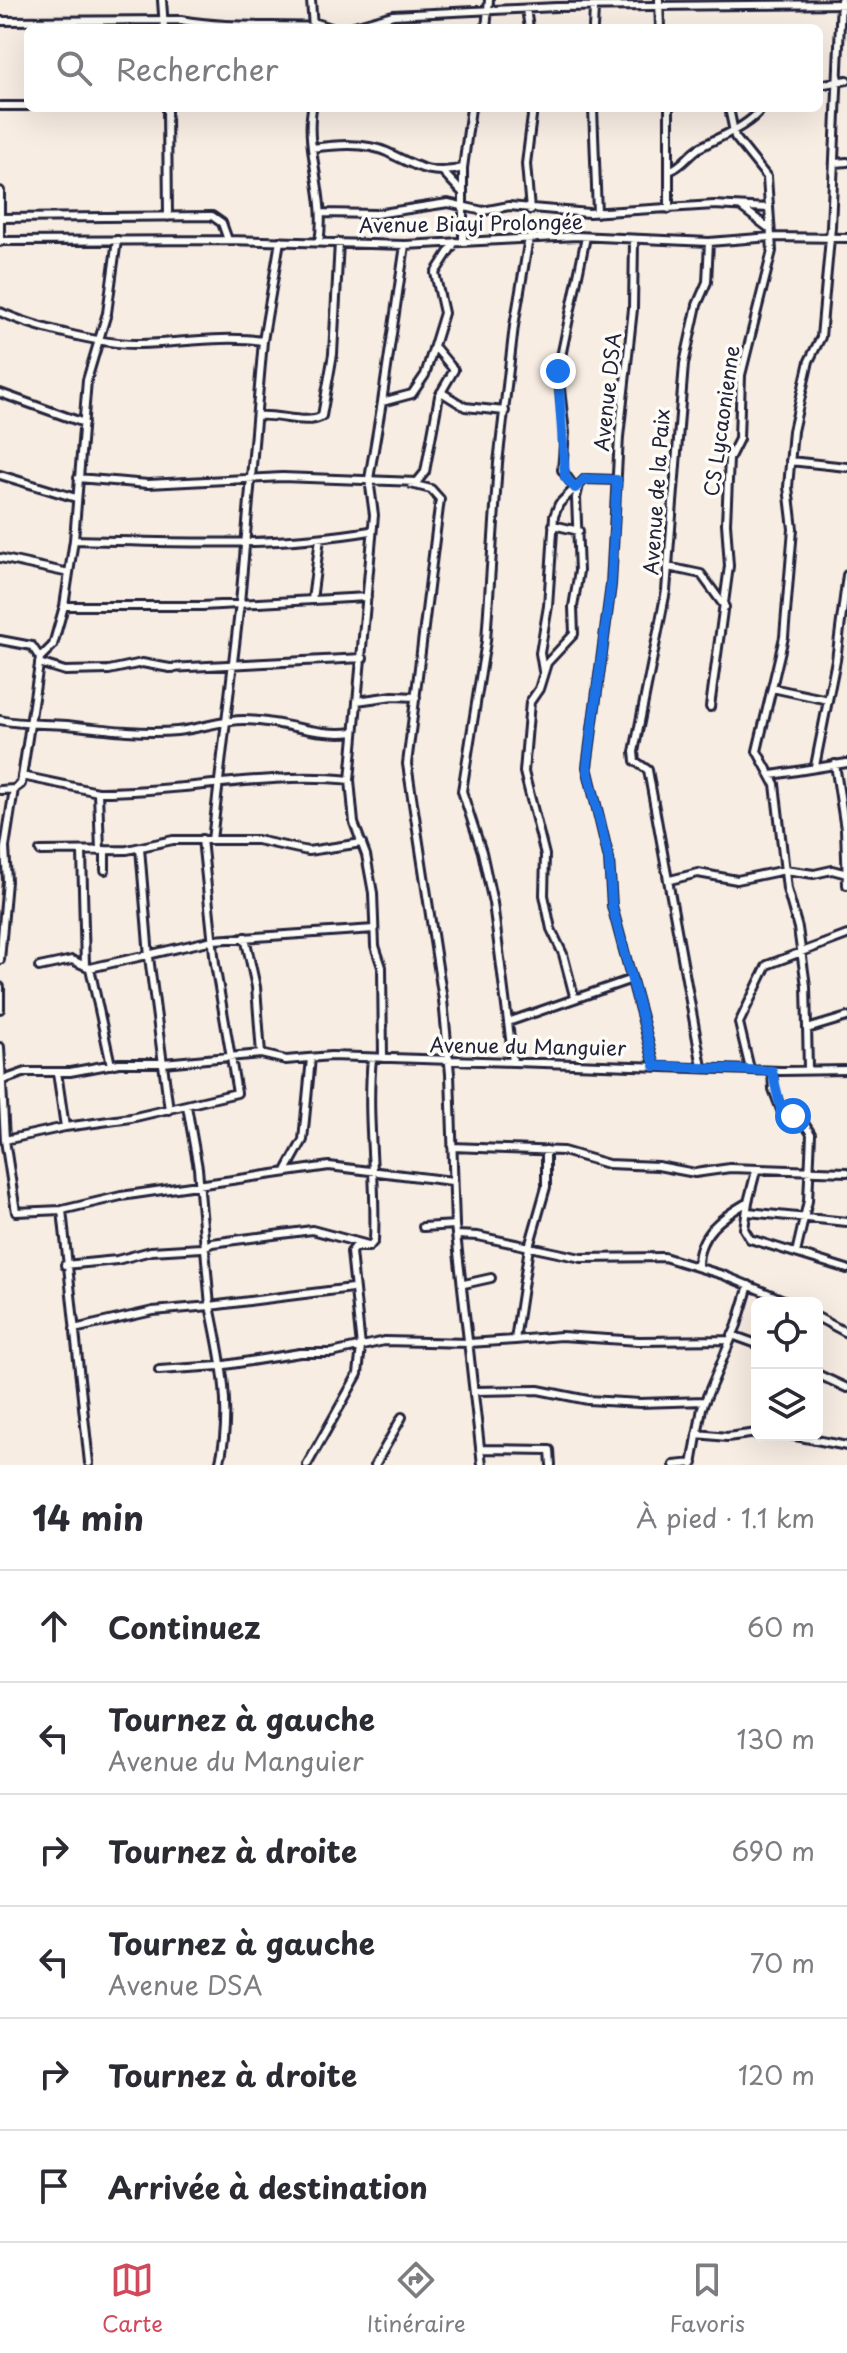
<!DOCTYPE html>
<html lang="fr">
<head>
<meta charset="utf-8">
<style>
	body { margin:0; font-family:"Playpen Sans",sans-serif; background:#f7f7f7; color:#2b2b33 }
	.controls { position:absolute; right:24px; bottom:24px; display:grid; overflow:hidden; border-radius:12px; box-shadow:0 8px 32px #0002 }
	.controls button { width:72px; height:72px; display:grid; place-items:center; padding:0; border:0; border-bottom:2px solid #e1e1e2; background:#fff; color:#2b2b33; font:40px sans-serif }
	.stop { position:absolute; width:24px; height:24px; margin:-18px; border:6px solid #1a73e8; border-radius:50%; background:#fff }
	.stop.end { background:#1a73e8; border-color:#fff; box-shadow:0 2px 8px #0008 }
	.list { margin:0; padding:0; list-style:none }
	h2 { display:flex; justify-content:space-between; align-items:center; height:104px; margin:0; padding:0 32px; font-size:34px }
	h2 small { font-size:26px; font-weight:400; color:#7c7c81 }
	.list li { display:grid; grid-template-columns:52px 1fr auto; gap:24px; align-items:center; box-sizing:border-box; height:112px; padding:0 32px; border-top:2px solid #e1e1e2 }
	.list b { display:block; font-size:30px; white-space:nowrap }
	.list p { margin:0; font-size:26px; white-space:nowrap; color:#7c7c81 }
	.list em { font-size:26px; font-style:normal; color:#7c7c81 }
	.icon { flex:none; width:44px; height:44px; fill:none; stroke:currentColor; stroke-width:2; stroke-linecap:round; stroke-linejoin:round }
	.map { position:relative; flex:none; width:847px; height:1465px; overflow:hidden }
	.search { position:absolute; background:#fff; box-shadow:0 8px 32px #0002; left:24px; right:24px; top:24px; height:88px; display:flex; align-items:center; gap:20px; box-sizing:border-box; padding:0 28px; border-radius:12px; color:#7c7c81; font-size:30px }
	.sheet { height:776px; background:#fff }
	nav { display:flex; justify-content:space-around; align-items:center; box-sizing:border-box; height:112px; border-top:2px solid #e1e1e2; background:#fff; font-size:22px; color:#7c7c81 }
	nav a { display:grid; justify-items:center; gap:4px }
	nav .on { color:#d1495b }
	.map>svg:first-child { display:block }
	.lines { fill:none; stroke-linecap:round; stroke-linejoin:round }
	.minor-casing { stroke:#22223b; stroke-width:12 }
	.minor { stroke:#fdfcf7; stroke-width:6 }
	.route { stroke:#1a73e8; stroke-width:10 }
	.labels { text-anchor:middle; stroke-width:7; stroke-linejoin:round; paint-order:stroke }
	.street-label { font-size:20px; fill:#22223b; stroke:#fdfcf7 }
</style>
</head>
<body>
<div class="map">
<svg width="847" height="1465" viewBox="0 0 847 1465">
	<rect width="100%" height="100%" fill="#f8ede3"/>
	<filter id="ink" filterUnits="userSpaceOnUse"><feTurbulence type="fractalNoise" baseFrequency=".0125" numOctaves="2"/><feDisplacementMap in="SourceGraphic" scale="16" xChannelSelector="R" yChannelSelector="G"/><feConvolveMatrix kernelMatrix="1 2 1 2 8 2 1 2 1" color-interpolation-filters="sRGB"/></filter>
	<g filter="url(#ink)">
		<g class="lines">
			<defs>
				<path id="minor" d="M162,0L164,28
					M311,0L313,28
					M659,0L660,28
					M526,9L529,28
					M0,21L181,20C223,28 270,25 313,27
					M313,22L331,28
					M347,28L393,15L557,7L847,4
					M486,28L489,0
					M593,28L594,9
					M819,85L847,80
					M0,106H28
					M167,108L168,217
					M312,108C305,153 327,197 319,242
					M593,108L597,213
					M669,108V209
					M312,148C335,145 365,142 387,152C414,165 431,177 463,168
					M835,163L847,162
					M669,171C683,166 687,156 699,148C719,136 746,129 762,108
					M444,173L462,192
					M0,191V242
					M741,207L770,229
					M530,210L526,164L533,108
					M322,213L376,214L448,203L483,211L509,206L589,213L714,205L768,208
					M0,218L212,216L222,223L228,240
					M634,240L633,309L619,437L611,585L587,767L609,859L612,906L655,1066
					M0,241L228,240L405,245L577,236L709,242L771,237L847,238
					M463,242V168L471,108
					M0,312C33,327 103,345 139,344C180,343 223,335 263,341
					M441,392L465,407L505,411
					M0,393L84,423
					M382,402L405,245
					M257,416C275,413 308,426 322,416L333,354L339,242
					M790,461L847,467
					M0,475L76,498
					M78,478L148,484L282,477L417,482L425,472L439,396L454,370L434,346
					M411,484L431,489L440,499L407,764L443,1000L450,1074L455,1225L482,1465
					M575,488L562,470L565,433L558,371L586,237
					M553,525L579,531
					M74,540C173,542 270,548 370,531
					M0,558L69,573
					M668,567L701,574L725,607
					M312,600L320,538
					M64,606H202L367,597
					M0,640L32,646L40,658
					M39,663L65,671L109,670L142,663L170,668L363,658
					M543,671L540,653L548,606L554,516L559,504L577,486
					M772,688L828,700
					M357,701L393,696L416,697
					M710,707L729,566L726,523L729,459L739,439L741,375L772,251L767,177L735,137L729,108
					M0,720C23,725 44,723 67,725C103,729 141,734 177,731C200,729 221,720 244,720C281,720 317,737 353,732
					M835,764L845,829L847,885
					M815,766L836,660L847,575
					M772,775L847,763
					M22,776L98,792L100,851
					M0,790L14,789L21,784L40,658L53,645L64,606L74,540L87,380L107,313L117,240
					M98,792C180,793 265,771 350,780
					M212,840L240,603L263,341L280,241
					M140,848L149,957L169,1110
					M105,850V870
					M40,851L127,850L173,840H257L308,851L362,843
					M82,852L85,966
					M670,880L698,873L737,880L785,870L814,874L832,870L847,874
					M0,960L7,881L5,847L14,789
					M39,967L72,960L90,968L213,940L374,929
					M90,968L111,1065
					M0,987V1009
					M574,996L563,954L551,929L544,895L545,855L524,772L530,702L539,689L547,663L574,634L573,607L579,571L576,498L579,485L585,479L617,480
					M508,1022L632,979
					M807,1029L847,1017
					M0,1047L5,1140L16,1212L62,1210L121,1196L329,1166L452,1181
					M261,1054L286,1060L331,1056L781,1071L847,1070
					M383,1058L382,967L375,946L373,893L366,855L354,823L350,780L374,515L369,479L382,402L412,394L425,375L444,313L435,273L455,242
					M513,1062L493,903L482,852L462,791L486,641L498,463L514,326L529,238
					M702,1067L648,770L635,761L634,752L666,591L684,364L697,305L707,282L709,242
					M808,1068L806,986L798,928L787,889L775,784L757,751L784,637L793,529L788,487L793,431L809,361L821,337L831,227L841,0
					M750,1069L739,1023L767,965L847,935
					M772,1071L773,1089L781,1110L802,1120L811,1134L808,1201L796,1253
					M57,1072L65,1127L131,1118L237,1093L215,964L202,839
					M3,1080L26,1072H70L119,1063H163L261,1054L256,987L245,937
					M5,1140L65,1127
					M452,1147L563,1151L608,1164L658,1166L695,1173L730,1168L847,1172
					M287,1169L303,1140L311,1058
					M748,1202L744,1229L750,1239L847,1269
					M62,1210L89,1463
					M748,1212L847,1222
					M423,1227L455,1225
					M457,1235L478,1236L581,1258L664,1257L723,1275L791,1303
					M65,1265L117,1260L151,1251L202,1248L212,1243L312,1230L368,1245
					M698,1267C697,1234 722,1217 748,1202L756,1171
					M464,1284L491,1278
					M817,1317L847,1333
					M74,1329L153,1311L210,1306L198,1168L187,1106
					M732,1335L757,1344
					M515,1340L561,1336L639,1341L730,1340
					M159,1370L219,1366L300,1353H332L384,1341L469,1343L515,1340L529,1247L546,1187V1150
					M817,1374L847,1388
					M475,1391L538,1390L588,1400L640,1403L704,1401
					M697,1434L727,1437L757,1433
					M790,1435L847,1446
					M480,1449L550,1450L551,1465
					M219,1465C233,1413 221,1358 210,1306L352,1288
					M307,1465L358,1374L361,1347L351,1252L355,1247H369L374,1241C377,1180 366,1120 372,1058
					M375,1465L402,1417
					M674,1465L693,1463
					M692,1465L702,1408L737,1325L749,1285"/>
			</defs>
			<!-- minor casing -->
			<use href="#minor" class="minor-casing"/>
			<!-- minor -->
			<use href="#minor" class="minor"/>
		</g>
	</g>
	<g class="lines" filter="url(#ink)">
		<!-- route -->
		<path class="route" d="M558,371L565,477L575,488L585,479L617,480L611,585L587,767L609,859L612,906L655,1066L772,1071L781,1110L793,1116"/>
	</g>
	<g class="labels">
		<!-- street labels -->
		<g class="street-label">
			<text transform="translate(471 224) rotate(-1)" y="7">Avenue Biayi Prolongée</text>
			<text transform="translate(608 392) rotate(-84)" y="7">Avenue DSA</text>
			<text transform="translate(722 421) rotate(-82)" y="7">CS Lycaonienne</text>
			<text transform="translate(657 492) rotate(-86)" y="7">Avenue de la Paix</text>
			<text transform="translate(528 1047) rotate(1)" y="7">Avenue du Manguier</text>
		</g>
	</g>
</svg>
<div class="controls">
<button><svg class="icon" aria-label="locate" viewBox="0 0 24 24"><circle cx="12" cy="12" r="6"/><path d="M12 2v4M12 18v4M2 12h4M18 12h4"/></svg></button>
<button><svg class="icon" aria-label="layers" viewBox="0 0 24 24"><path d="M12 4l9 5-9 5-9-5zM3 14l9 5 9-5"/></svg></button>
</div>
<div class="stop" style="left:793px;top:1116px"></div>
<div class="stop end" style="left:558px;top:371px"></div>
<div class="search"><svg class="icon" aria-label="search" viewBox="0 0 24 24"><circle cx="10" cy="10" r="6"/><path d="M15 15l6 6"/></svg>Rechercher</div>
</div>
<section class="sheet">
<h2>14 min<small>À pied · 1.1 km</small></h2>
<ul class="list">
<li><svg class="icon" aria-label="ahead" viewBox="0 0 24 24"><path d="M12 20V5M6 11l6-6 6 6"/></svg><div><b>Continuez</b></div><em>60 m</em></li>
<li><svg class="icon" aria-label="left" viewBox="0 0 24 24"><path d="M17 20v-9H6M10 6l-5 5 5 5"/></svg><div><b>Tournez à gauche</b><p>Avenue du Manguier</p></div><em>130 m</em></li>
<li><svg class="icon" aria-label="right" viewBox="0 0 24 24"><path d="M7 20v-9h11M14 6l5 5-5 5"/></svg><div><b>Tournez à droite</b></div><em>690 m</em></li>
<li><svg class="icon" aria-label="left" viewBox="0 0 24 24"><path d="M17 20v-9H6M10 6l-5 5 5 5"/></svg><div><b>Tournez à gauche</b><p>Avenue DSA</p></div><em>70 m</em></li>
<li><svg class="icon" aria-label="right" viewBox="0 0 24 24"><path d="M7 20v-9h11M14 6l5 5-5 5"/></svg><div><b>Tournez à droite</b></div><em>120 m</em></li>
<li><svg class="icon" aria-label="arrive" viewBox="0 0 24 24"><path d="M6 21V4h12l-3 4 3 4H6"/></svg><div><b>Arrivée à destination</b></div></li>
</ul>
</section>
<nav>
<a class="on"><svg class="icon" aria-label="map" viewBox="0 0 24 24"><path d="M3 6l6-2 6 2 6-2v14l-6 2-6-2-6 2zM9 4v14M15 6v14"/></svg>Carte</a>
<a><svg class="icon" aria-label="directions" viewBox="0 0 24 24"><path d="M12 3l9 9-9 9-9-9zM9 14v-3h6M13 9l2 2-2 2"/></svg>Itinéraire</a>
<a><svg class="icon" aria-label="saved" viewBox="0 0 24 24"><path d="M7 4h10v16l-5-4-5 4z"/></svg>Favoris</a>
</nav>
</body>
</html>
